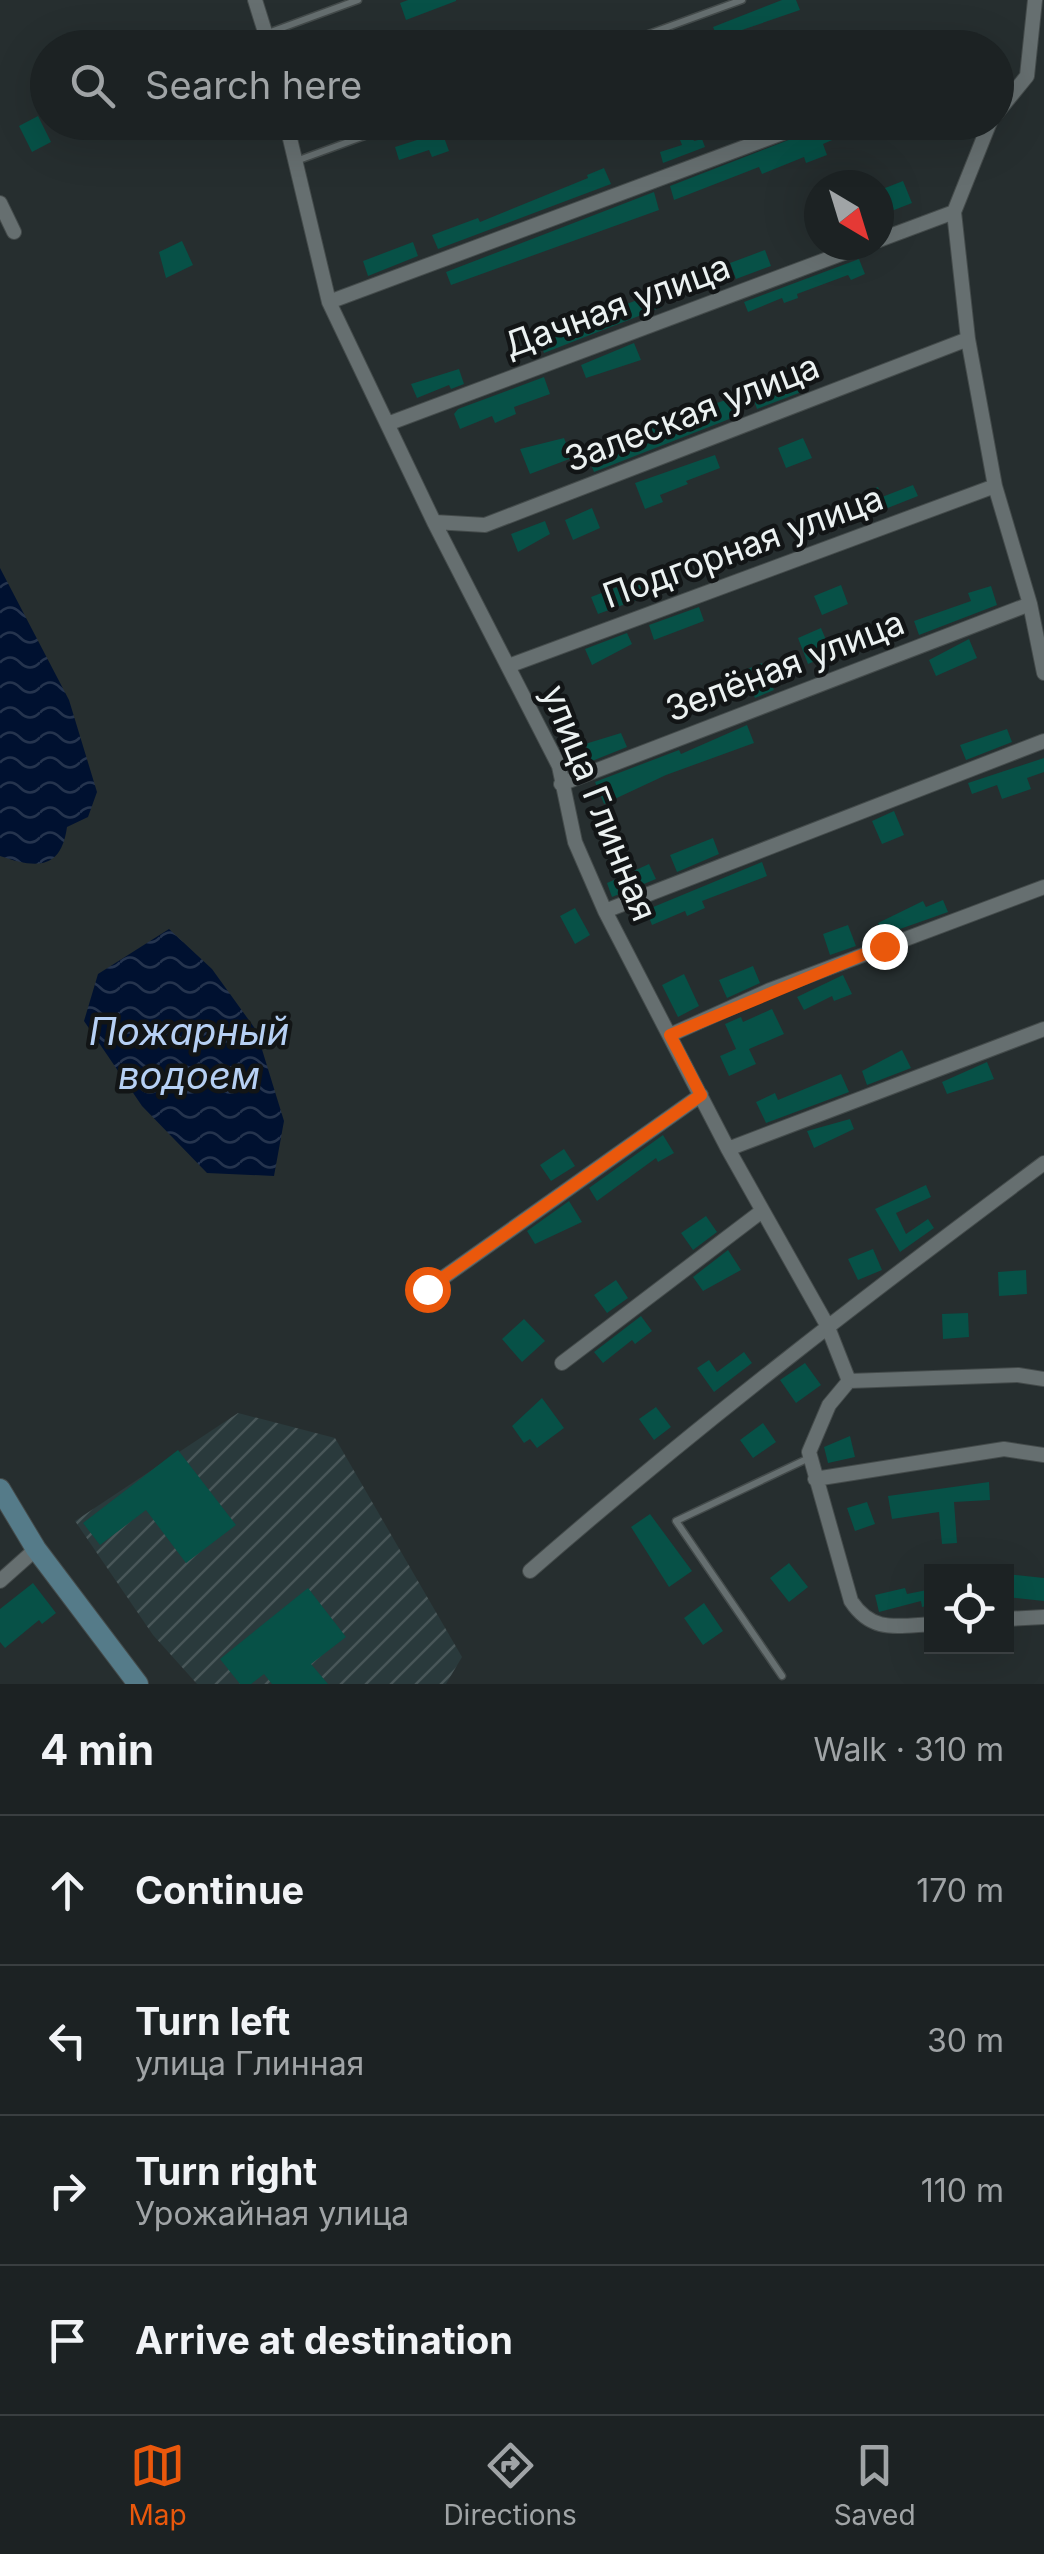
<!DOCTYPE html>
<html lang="en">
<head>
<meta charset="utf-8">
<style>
	body { margin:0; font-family:Inter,sans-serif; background:#292f30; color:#f1f3f6 }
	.controls { position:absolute; right:30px; bottom:30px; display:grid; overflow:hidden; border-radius:0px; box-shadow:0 10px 40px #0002 }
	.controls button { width:90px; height:90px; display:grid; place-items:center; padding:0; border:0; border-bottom:2px solid #3a3f41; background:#1c2223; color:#f1f3f6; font:50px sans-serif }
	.compass { position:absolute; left:804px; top:170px; width:90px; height:90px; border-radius:50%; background:#1c2223; box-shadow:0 10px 40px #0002; rotate:142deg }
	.stop { position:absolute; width:30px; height:30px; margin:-22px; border:8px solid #ea580c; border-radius:50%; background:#fff }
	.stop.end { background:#ea580c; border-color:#fff; box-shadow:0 2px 10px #0008 }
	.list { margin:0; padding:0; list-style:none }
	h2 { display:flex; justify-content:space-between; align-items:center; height:130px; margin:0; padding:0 40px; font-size:42px }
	h2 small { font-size:32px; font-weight:400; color:#a0a4a6 }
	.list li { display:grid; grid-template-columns:65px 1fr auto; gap:30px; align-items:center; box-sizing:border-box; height:150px; padding:0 40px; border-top:2px solid #3a3f41 }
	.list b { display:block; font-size:38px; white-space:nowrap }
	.list p { margin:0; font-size:32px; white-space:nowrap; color:#a0a4a6 }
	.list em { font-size:32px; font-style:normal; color:#a0a4a6 }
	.icon { flex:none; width:55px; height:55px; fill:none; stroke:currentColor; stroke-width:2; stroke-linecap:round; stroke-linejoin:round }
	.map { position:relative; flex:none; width:1044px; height:1684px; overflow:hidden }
	.search { position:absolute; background:#1c2223; box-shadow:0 10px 40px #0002; left:30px; right:30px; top:30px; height:110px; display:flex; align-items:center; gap:25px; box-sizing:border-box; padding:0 35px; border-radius:55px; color:#a0a4a6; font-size:38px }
	.sheet { height:730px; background:#1c2223 }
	nav { display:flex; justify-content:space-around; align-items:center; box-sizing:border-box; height:140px; border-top:2px solid #3a3f41; background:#1c2223; font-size:28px; color:#a0a4a6 }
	nav a { display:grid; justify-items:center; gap:5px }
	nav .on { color:#ea580c }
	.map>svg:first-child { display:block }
	.industrial { fill:url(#industrial-furrows) }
	.water { fill:url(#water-waves) }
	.building { fill:#075147 }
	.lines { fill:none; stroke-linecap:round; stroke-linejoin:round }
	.service-casing { stroke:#444b4b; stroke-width:9 }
	.minor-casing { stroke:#444b4b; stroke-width:16 }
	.secondary-casing { stroke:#444b4b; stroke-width:22 }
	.service { stroke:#666f70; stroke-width:6 }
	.minor { stroke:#666f70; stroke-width:14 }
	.secondary { stroke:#557b89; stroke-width:20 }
	.route { stroke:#ea580c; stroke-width:12 }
	.labels { text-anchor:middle; stroke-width:9; stroke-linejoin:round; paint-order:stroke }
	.street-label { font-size:35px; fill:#ebf1f1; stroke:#121516 }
	.water-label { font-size:38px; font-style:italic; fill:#b6d0f4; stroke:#121516 }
</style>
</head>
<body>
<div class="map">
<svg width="1044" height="1684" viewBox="0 0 1044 1684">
	<defs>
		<pattern id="industrial-furrows" width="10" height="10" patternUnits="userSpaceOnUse" patternTransform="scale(2.5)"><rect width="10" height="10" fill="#2a3a3c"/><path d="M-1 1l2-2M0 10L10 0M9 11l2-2" fill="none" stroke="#495759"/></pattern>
		<pattern id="water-waves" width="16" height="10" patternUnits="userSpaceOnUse" patternTransform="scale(2.5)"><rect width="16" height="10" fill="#001130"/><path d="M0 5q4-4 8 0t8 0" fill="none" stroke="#25344e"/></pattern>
	</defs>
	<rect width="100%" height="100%" fill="#262e2f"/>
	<!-- industrial -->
	<path class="industrial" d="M238,1413L335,1438L462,1657L446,1684H197L153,1635L75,1521Z"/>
	<!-- water -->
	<path class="water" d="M0,568L69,700L97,792L88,817L67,827C61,871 35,868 0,856Z
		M169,929L212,969L256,1030L284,1121L274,1176L207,1173L142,1106L84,1021L98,974Z"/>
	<!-- building -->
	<path class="building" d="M408,0H456V1L406,20L400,3Z
		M782,0H796L800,10L736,32L738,36L720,43L713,27Z
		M38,116L51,142L32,152L19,126Z
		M835,122H843L848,133L823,144L827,155L806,163L804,157L762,174L759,167L674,200L670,186Z
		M442,132L449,151L432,157L429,150L399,160L395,147Z
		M692,136L694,141L702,139L705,147L663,163L660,152L682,145L680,140Z
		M604,168L611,184L438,249L432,235L478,218L480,222L588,178L587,175Z
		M903,181L912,203L889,212L880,190Z
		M654,192L659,210L451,285L446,272Z
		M182,241L193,265L166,278L159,252Z
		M413,242L418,256L368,276L363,261Z
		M765,250L771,266L736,279L730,263Z
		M859,259L865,274L851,280L848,275L797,294L798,298L784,303L782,298L748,312L744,302Z
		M656,293L662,307L544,353L538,337Z
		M634,343L641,360L586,378L581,365Z
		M793,365L804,391L757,409L754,400L778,391L771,375Z
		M459,369L464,384L451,389L449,385L417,398L411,384Z
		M544,377L550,394L514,407L516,414L495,423L492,416L460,429L454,414L458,409Z
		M731,398L737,416L594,472L587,455L653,428L651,423L665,418L669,429L716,411L714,404Z
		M564,438L572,458L530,474L520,449Z
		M803,438L812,458L786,468L778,448Z
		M715,455L720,468L686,481L688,484L660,495L663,502L645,509L635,483Z
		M913,485L918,496L870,515L862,494L878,487L882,497Z
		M592,508L600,528L573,540L565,520Z
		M545,521L550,534L518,552L511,534Z
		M758,533L765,552L741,561L734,542Z
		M652,574L659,592L598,614L591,597Z
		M841,585L848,604L822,615L814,596Z
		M991,586L997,605L919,635L914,621L971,601L968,593Z
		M699,607L704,621L654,640L649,625Z
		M888,618L896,637L872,647L864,628Z
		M821,628L832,654L808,664L798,638Z
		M627,633L632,644L592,665L585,649Z
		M969,639L977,658L936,676L929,660Z
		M762,663L774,690L755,698L743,671Z
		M747,725L754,743L666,775L604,804L595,782L679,750L681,754Z
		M1007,729L1012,742L966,760L960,745Z
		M621,733L627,747L592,761L585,744Z
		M1044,758V772L1027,778L1031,789L1002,799L997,785L972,794L968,783Z
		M894,811L904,835L882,844L872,821Z
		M713,838L719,854L677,872L670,855Z
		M762,862L767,876L702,901L705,908L687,916L685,911L652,925L646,910Z
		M649,864L656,879L612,897L607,883Z
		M943,900L948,912L883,935L878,923L923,901L926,907Z
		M575,908L590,935L575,944L560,916Z
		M848,925L856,946L830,955L823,934Z
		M753,966L760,983L727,998L719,980Z
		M684,974L699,1006L678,1017L662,985Z
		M843,975L852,994L834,1001L832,996L804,1010L797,997Z
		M772,1009L784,1034L749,1049L756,1064L729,1076L720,1056L736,1049L725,1024L741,1017L743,1022Z
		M902,1050L911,1068L867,1085L862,1071Z
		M987,1062L994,1079L947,1094L942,1082Z
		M841,1074L849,1092L766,1123L756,1102L775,1093L778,1100Z
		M850,1119L854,1129L814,1148L807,1131Z
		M663,1135L674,1153L658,1162L656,1158L597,1201L589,1188Z
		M564,1149L575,1166L551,1181L540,1165Z
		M926,1185L931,1197L896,1213L906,1234L928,1219L934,1228L900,1252L875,1209Z
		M569,1201L582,1222L535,1244L527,1231Z
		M706,1216L717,1232L693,1250L681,1233Z
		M873,1249L882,1270L858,1280L848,1259Z
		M728,1250L741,1270L703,1291L693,1277Z
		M1026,1270L1027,1294L999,1296L998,1272Z
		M616,1280L628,1298L607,1313L594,1295Z
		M968,1313L969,1337L943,1339L942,1314Z
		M641,1316L652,1331L635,1344L632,1340L603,1363L594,1352Z
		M524,1319L545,1341L522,1362L502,1339Z
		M744,1352L752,1363L714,1392L697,1368L709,1360L717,1372Z
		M805,1363L821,1385L796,1403L780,1380Z
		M542,1398L564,1428L537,1448L530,1439L524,1443L512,1426Z
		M656,1407L671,1427L654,1440L639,1419Z
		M763,1423L776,1442L753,1458L740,1440Z
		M850,1436L855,1457L828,1463L824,1447Z
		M178,1450L236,1525L186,1563L146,1510L100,1545L83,1523Z
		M989,1482L990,1500L954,1502L957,1543L942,1544L939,1512L892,1519L888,1496Z
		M867,1502L875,1524L855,1531L847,1508Z
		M650,1514L692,1571L669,1587L631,1527Z
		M789,1563L808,1587L789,1602L770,1578Z
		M1006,1574L1044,1578V1601L1006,1597Z
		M33,1583L56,1613L42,1624L39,1620L5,1648L0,1642V1609Z
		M308,1588L346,1637L311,1664L328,1684H272L264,1674L251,1684H240L220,1659Z
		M905,1588L907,1594L932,1589V1605L922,1607L921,1601L879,1612L875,1595Z
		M704,1603L723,1631L703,1645L684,1618Z"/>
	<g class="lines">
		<defs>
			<path id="service" d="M268,33L358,0
				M610,48L742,0
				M296,161L403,122
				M782,1676L676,1521L809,1458"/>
			<path id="minor" d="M255,0L270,48
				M996,114L1027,76L1035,0
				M286,122L329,302L434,522L559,766L575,842L605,911L728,1149L827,1325L849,1381
				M990,122L954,212L968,339L995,486L1030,604L1044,673
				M0,203L14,232
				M879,240L954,212
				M329,302L812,122
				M390,423L865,245
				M434,522L485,525L968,339
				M511,665L995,486
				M561,784L1030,604
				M605,911L1044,741
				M670,1035L770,990L1044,887
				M728,1149L1044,1029
				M427,1289L701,1095
				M562,1363L762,1211
				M849,1381L829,1405L809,1452L851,1601C872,1633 896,1626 932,1624
				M849,1381L1018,1375L1044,1379
				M815,1479L1004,1449L1044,1455
				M530,1571C695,1427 868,1294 1044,1163
				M0,1581L36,1549
				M1006,1619L1044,1617"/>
			<path id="secondary" d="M0,1489L36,1549L138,1684"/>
		</defs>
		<!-- service casing -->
		<use href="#service" class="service-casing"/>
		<!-- minor casing -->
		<use href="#minor" class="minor-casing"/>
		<!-- secondary casing -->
		<use href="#secondary" class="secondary-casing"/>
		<!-- service -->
		<use href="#service" class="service"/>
		<!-- minor -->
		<use href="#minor" class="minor"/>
		<!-- secondary -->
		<use href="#secondary" class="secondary"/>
	</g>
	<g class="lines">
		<!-- route -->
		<path class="route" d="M427,1289L701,1095L670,1035L884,946"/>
	</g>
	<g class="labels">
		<!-- street labels -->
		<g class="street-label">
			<text transform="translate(617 306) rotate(-20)" y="12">Дачная улица</text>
			<text transform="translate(692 413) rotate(-21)" y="12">Залеская улица</text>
			<text transform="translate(743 547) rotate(-20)" y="12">Подгорная улица</text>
			<text transform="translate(785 666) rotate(-21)" y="12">Зелёная улица</text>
			<text transform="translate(599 803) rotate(68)" y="12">улица Глинная</text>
		</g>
		<!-- water labels -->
		<g class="water-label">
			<text x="189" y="1045">Пожарный<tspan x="189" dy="44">водоем</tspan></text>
		</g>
	</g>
</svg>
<div class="controls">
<button><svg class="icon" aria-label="locate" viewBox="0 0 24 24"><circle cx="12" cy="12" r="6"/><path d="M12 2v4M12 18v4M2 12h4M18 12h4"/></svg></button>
</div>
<svg class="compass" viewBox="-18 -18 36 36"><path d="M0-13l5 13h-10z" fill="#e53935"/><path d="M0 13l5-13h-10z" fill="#a0a4a6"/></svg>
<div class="stop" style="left:427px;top:1289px"></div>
<div class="stop end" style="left:884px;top:946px"></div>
<div class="search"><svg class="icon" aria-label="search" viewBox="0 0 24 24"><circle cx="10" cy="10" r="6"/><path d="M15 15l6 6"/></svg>Search here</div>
</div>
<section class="sheet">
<h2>4 min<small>Walk · 310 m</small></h2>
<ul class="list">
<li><svg class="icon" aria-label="ahead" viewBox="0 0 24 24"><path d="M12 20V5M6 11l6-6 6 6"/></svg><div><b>Continue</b></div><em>170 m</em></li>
<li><svg class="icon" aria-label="left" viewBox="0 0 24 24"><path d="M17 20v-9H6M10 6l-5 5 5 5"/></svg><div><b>Turn left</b><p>улица Глинная</p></div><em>30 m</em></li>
<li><svg class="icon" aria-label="right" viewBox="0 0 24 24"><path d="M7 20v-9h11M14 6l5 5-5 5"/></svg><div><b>Turn right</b><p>Урожайная улица</p></div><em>110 m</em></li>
<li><svg class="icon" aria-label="arrive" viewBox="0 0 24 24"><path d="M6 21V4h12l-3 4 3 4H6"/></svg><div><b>Arrive at destination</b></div></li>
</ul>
</section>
<nav>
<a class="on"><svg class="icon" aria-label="map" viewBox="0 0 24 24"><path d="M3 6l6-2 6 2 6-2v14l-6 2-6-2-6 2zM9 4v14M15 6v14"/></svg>Map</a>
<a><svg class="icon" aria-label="directions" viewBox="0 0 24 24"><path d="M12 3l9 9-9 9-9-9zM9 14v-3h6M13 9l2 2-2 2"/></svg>Directions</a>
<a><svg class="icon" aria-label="saved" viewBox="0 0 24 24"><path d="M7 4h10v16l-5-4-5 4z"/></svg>Saved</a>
</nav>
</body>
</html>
